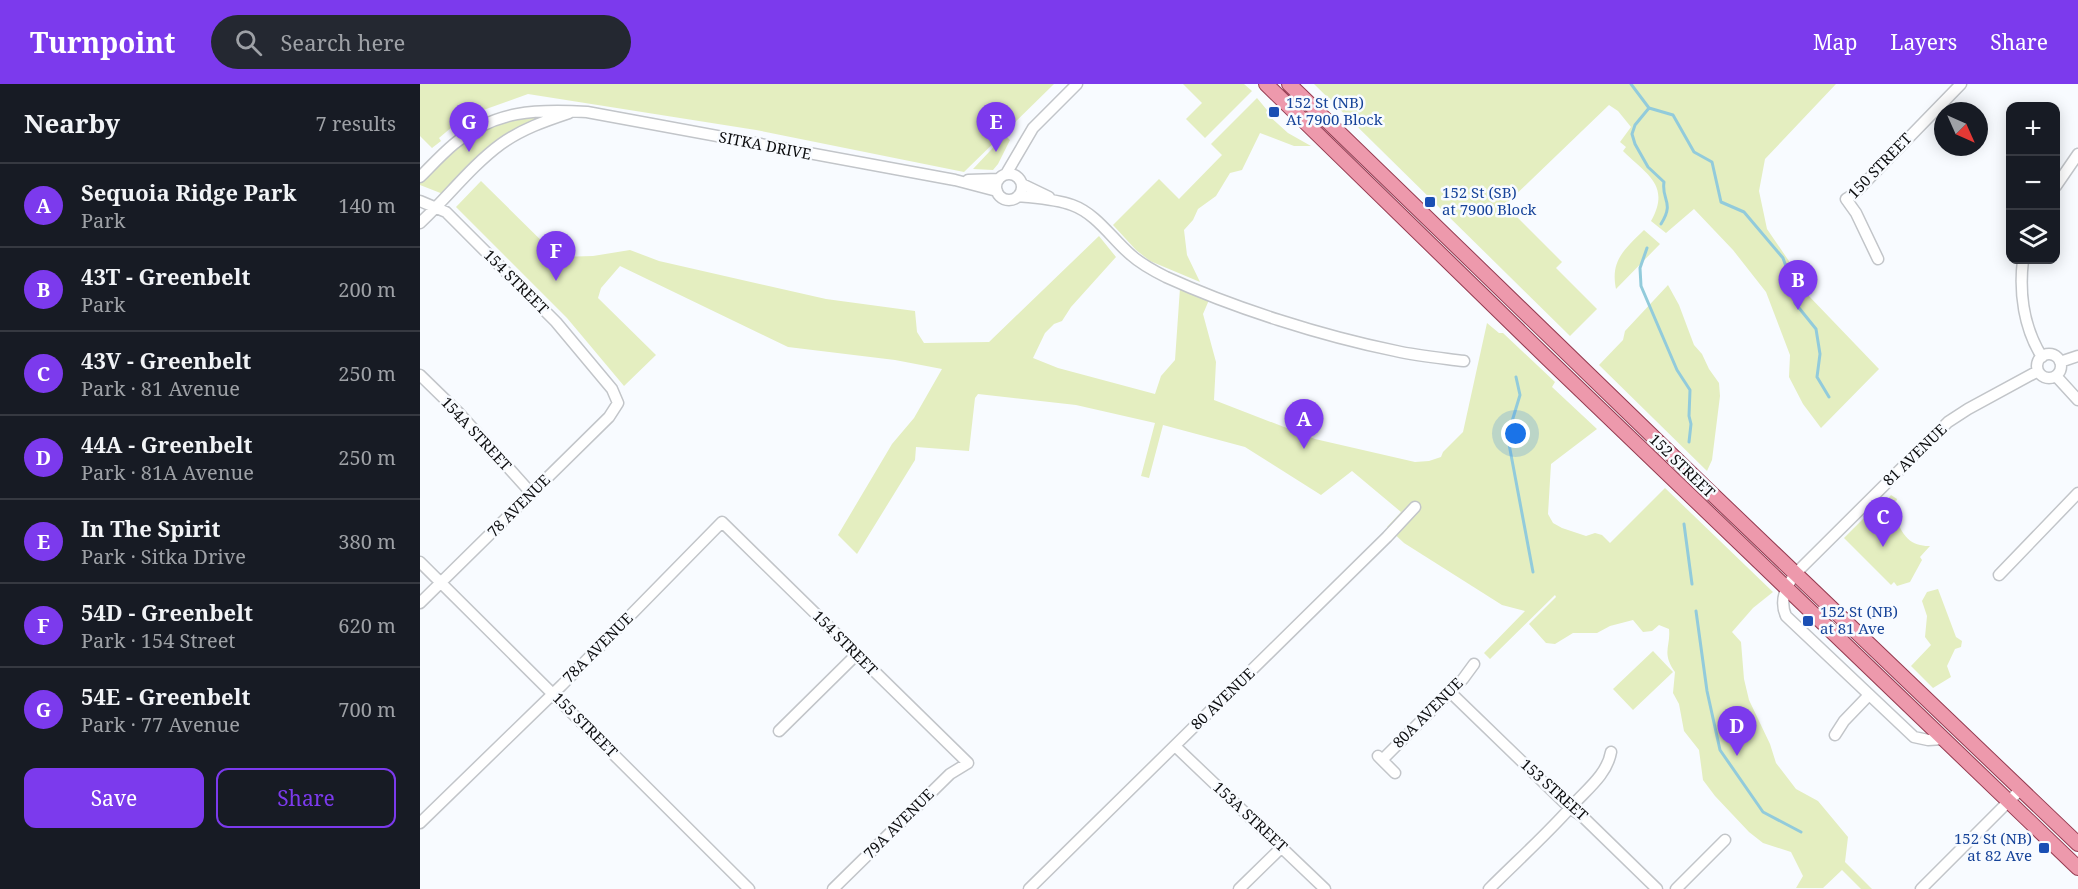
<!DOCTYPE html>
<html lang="en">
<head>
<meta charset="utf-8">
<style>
	body { margin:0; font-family:"Noto Serif",serif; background:#242831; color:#f1f3f6 }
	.controls { position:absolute; right:18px; top:18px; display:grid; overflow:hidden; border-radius:12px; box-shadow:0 3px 15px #0003 }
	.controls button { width:54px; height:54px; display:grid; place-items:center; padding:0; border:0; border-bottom:2px solid #363941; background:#171b24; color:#f1f3f6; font:30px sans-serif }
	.compass { position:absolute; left:1514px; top:18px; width:54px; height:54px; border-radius:50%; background:#171b24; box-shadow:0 3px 15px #0003; rotate:135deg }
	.you { position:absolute; left:1096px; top:350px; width:21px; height:21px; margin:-15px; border:4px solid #fff; border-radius:50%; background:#1a73e8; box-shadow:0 0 0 9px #1a73e833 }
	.badge { display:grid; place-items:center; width:39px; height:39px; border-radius:50%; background:#7c3aed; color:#fff; font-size:20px; font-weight:700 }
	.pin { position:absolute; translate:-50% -50px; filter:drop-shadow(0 2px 3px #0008) }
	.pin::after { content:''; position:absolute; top:32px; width:21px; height:18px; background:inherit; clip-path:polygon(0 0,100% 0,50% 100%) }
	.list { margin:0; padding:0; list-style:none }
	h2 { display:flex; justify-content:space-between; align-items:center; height:78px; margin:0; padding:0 24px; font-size:26px }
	h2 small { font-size:20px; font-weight:400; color:#9ea1a6 }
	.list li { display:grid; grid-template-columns:39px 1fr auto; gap:18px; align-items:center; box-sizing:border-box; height:84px; padding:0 24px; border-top:2px solid #363941 }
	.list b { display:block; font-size:22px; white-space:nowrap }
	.list p { margin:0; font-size:20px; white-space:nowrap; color:#9ea1a6 }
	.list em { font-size:20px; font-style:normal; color:#9ea1a6 }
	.actions { display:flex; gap:12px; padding:18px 24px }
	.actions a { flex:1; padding:14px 0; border:2px solid #7c3aed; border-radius:12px; text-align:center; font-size:21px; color:#7c3aed }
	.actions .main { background:#7c3aed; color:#fff }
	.icon { flex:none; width:33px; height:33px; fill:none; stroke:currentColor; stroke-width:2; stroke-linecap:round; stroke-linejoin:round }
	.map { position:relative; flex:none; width:1658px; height:805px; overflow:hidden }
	header { display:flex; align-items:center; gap:36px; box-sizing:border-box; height:84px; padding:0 30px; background:#7c3aed; color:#fff }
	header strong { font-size:28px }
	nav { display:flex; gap:33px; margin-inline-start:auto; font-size:21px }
	.search { width:420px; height:54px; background:#242831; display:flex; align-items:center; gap:15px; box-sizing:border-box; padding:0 21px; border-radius:33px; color:#9ea1a6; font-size:22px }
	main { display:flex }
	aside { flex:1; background:#171b24 }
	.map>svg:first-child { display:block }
	.green { fill:#e4eec0 }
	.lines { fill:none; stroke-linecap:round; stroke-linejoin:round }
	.stream { stroke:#92cbdb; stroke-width:3 }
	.minor-casing { stroke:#c2c5c9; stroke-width:13 }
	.major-casing { stroke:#963b51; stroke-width:16 }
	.minor { stroke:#fff; stroke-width:10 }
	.major { stroke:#ed99ac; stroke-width:14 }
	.transit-dot { fill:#1a4fb4; stroke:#f8fbff; stroke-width:2 }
	.labels { text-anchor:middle; stroke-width:5; stroke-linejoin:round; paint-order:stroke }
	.transit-label { font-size:15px; fill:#164399; stroke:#f8fbff; text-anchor:start }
	.street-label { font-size:15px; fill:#0b0c0e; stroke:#f8fbff }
</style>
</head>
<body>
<header>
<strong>Turnpoint</strong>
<div class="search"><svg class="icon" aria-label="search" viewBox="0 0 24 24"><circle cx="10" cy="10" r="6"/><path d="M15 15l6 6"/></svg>Search here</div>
<nav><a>Map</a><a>Layers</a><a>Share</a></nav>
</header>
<main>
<aside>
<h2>Nearby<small>7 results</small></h2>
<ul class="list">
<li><span class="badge">A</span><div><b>Sequoia Ridge Park</b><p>Park</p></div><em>140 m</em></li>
<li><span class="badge">B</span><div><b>43T - Greenbelt</b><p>Park</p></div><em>200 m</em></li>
<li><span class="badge">C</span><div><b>43V - Greenbelt</b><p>Park · 81 Avenue</p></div><em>250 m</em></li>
<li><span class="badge">D</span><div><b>44A - Greenbelt</b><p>Park · 81A Avenue</p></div><em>250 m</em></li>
<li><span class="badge">E</span><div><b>In The Spirit</b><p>Park · Sitka Drive</p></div><em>380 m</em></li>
<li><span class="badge">F</span><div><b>54D - Greenbelt</b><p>Park · 154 Street</p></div><em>620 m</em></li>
<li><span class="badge">G</span><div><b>54E - Greenbelt</b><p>Park · 77 Avenue</p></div><em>700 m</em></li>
</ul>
<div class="actions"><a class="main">Save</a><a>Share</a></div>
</aside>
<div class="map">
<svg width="1658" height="805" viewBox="0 0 1658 805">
	<rect width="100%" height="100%" fill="#f8fbff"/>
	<!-- green -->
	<path class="green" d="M0,0H634L544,88L336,46L108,10L55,29L32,43L19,54L21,57L12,64L0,52Z
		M763,0H824L832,7L785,54L766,35L782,19Z
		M894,0H1416L1345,75L1339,107L1347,145L1371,180L1387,210L1459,285L1401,344L1383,320L1369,293L1370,271L1346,208L1313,166L1274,125L1246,149L1231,137C1251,101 1227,91 1203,67L1206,63L1200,58L1211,43L1198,27L1189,21L1085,121L1142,178L1136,184L1177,225L1150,252Z
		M837,14L847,26L846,29L868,49L891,62H874L840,49L822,86L810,89L796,112L778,125L773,136L764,146L767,171L780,198L730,177L716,166L693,141L739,95L759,115L802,71L791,60Z
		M127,31C83,45 55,79 23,110L0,101V99C27,73 56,41 95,33C105,31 117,32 127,31Z
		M585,51L590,56L578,80L573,86L553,85Z
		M61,97L138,173L173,172L210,166L239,177L406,215L495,227L497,248L504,259L569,258L679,152L696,173L651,223L642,237L634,240L625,249L613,274L638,284L735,310L741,292L755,276L760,204L789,216L783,230L796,278L794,316L895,355L995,378L1009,377L1021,373L1023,368L1043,348L1067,239L1079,249H1083L1135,298L1132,303L1177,345L1131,380L1128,430L1133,439L1142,444L1166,452L1175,449L1182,451L1190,459L1245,404L1353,508L1333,524L1312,548L1321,558L1324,595L1329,616L1350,660L1356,679L1376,705L1398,717L1428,753L1425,778L1452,805H1441L1422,786L1403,804H1376L1383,792L1371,768L1343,759L1329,748L1295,712L1283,696L1279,666L1264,647L1259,620L1253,609L1255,588C1241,569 1251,562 1249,545L1239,541L1232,547L1223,548L1213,536L1190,542L1177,549H1153L1135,560L1126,559L1109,540L1136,513L1135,511L1070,575L1064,569L1105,527L1082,521L984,459L967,443L981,428L932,387L901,411L825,363L743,341L729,394L721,392L735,339L656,321L558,310L555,314L549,367L496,363L495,376L437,470L418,451L472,360L494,334L522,285L475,276L368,263L200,182L181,204L178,214L236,271L204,302L147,234L36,123Z
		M1224,146L1240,160L1196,205C1190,176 1205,165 1224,146Z
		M1248,201L1259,221L1274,261L1282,270L1289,285L1299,299L1300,312L1292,376L1287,387L1179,281L1203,256L1205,247Z
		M1471,411L1477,415C1471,430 1482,458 1500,461C1504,462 1507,462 1510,462L1500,473L1502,476L1490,498L1477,502L1474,498L1471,501L1424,454L1463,415L1465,418Z
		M1518,505L1536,553L1542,557L1541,563L1535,565L1527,582L1531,593L1513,604L1491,582L1511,561L1505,553L1507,532L1502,517L1507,508Z
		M1233,567L1253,588L1213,626L1193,605Z"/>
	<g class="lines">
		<!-- stream -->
		<path class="stream" d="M1211,0L1229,24L1215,41L1212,50L1215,60L1228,83L1244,98C1241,116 1255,118 1241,140
			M1229,24L1253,31L1274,68L1292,78L1301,118L1324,128L1363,174L1374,205L1375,219L1396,245L1400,270L1397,293L1409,313
			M1227,164L1220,184L1221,202L1257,286L1270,306L1269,332L1271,340L1269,358
			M1096,293L1100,311L1090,344L1089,360L1113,488
			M1264,440L1272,500
			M1276,527L1287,607L1300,666L1343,728L1381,748"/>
		<defs>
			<path id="minor" d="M586,90L613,44L657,0
				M576 103a13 13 0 1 1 26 0a13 13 0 1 1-26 0Z
				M0,93C11,82 22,70 34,60C75,26 116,25 167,28L535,96L577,107
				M548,96L579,95
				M602,100L629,113
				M1636,102L1658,70
				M598,112C615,114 636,115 652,121C677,130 692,155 711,171C721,180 734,187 746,193C814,224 902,252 976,267C998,272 1021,274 1044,277
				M0,117L26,128L136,238L192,305L198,319L189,333L0,519
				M0,139C27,114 51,82 81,60C102,45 125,37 149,29
				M1458,175L1436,129L1426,115L1434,110L1541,0
				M1603,176C1599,209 1604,244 1622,273
				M1617 282a12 12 0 1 1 24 0a12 12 0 1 1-24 0Z
				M1640,278L1658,272
				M0,291L40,330L112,410
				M1636,292L1658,316
				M0,478L329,805
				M1579,491L1658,409
				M1030,608L1150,724L1163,733L1237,805
				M359,647L437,570
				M1415,651L1424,637L1449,611
				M1524,655L1508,656L1494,653L1366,532C1359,516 1366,502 1376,489L1528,338L1548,325L1618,287
				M755,662L905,805
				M958,672L975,689
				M962,676L1043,595L1054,580
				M0,739L142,601L302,438L548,679L530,690L413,805
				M609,805L967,453L995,423
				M819,805L862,763
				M1069,805C1096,778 1125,752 1151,723C1166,706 1187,691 1191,668
				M1256,805L1305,756
				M1501,805L1601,705"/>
			<path id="major" d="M846,0L1127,274L1658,784
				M869,0L1287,405L1658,760"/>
		</defs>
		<!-- minor casing -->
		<use href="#minor" class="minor-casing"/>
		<!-- major casing -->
		<use href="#major" class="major-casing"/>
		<!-- minor -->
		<use href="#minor" class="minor"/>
		<!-- major -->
		<use href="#major" class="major"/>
	</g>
	<!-- markers -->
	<g class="transit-dot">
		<rect x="848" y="22" width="12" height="12" rx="3"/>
		<rect x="1004" y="112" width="12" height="12" rx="3"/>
		<rect x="1382" y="531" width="12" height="12" rx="3"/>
		<rect x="1618" y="758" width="12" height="12" rx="3"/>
	</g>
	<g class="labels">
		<!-- transit labels -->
		<g class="transit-label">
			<text x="866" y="24">152 St (NB)<tspan x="866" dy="17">At 7900 Block</tspan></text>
			<text x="1022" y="114">152 St (SB)<tspan x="1022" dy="17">at 7900 Block</tspan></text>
			<text x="1400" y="533">152 St (NB)<tspan x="1400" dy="17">at 81 Ave</tspan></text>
			<text x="1612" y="760" text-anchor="end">152 St (NB)<tspan x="1612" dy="17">at 82 Ave</tspan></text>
		</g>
		<!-- street labels -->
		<g class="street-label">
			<text transform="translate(345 62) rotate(11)" y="5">SITKA DRIVE</text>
			<text transform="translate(1460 82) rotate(-46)" y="5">150 STREET</text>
			<text transform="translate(96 198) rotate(45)" y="5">154 STREET</text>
			<text transform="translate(56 350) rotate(47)" y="5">154A STREET</text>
			<text transform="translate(1495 371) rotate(-44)" y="5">81 AVENUE</text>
			<text transform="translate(1262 382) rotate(44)" y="5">152 STREET</text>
			<text transform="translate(99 422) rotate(-45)" y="5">78 AVENUE</text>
			<text transform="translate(425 559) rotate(45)" y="5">154 STREET</text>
			<text transform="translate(178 564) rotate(-45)" y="5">78A AVENUE</text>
			<text transform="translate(803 615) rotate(-44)" y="5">80 AVENUE</text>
			<text transform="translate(1008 629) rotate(-45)" y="5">80A AVENUE</text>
			<text transform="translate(165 641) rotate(45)" y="5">155 STREET</text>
			<text transform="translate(1134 706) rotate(42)" y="5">153 STREET</text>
			<text transform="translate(830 733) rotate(43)" y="5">153A STREET</text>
			<text transform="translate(479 740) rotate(-45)" y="5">79A AVENUE</text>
		</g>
	</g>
</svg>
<div class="controls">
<button>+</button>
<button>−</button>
<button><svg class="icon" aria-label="layers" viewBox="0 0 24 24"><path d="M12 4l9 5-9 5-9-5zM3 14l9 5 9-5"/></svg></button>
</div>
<svg class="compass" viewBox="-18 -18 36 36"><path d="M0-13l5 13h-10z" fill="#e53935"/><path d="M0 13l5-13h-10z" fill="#9ea1a6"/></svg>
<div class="you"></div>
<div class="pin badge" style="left:884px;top:365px">A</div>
<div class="pin badge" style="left:1378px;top:226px">B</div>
<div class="pin badge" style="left:1463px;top:463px">C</div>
<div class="pin badge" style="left:1317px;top:672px">D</div>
<div class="pin badge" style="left:576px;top:68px">E</div>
<div class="pin badge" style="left:136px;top:197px">F</div>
<div class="pin badge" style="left:49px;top:68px">G</div>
</div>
</main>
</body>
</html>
